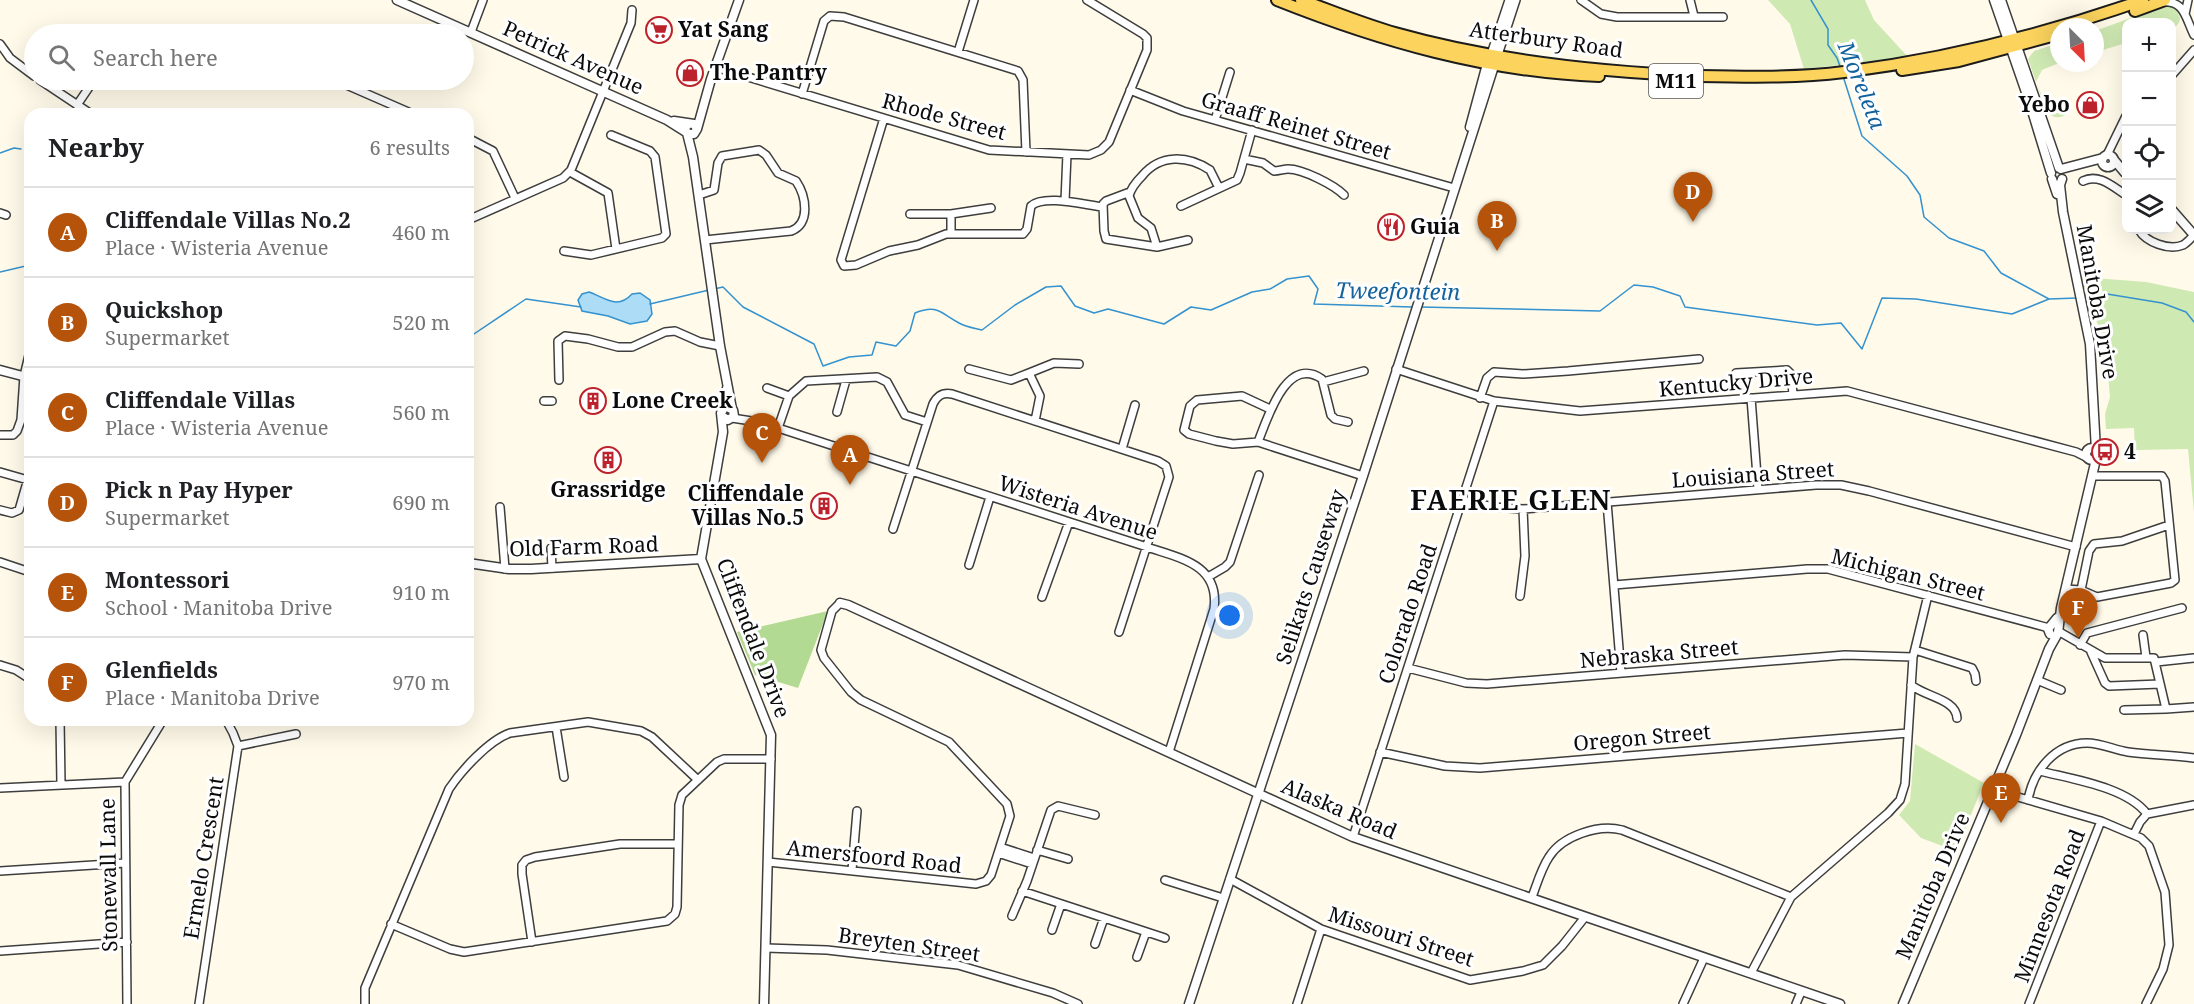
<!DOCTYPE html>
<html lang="en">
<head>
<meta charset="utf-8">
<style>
	body { margin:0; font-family:"Noto Serif",serif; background:#f2f2f2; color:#202124 }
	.controls { position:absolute; right:18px; top:18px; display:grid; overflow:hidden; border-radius:12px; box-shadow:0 6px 24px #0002 }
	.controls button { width:54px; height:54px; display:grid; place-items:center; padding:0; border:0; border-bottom:2px solid #e0e0e0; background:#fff; color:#202124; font:30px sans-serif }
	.compass { position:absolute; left:2050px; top:18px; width:54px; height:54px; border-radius:50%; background:#fff; box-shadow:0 6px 24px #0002; rotate:156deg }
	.you { position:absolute; left:1230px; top:616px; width:21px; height:21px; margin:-15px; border:4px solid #fff; border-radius:50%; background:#1a73e8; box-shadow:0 0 0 9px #1a73e833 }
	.badge { display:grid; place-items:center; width:39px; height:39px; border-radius:50%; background:#b45309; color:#fff; font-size:20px; font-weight:700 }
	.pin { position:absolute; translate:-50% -50px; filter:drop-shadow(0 2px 3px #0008) }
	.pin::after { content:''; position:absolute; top:32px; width:21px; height:18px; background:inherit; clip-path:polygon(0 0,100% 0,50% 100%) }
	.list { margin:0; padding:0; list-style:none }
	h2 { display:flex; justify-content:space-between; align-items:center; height:78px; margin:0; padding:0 24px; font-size:26px }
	h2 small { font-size:20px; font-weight:400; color:#757577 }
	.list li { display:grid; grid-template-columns:39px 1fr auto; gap:18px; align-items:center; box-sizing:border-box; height:90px; padding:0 24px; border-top:2px solid #e0e0e0 }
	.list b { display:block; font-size:22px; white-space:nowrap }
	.list p { margin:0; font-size:20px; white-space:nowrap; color:#757577 }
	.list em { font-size:20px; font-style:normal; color:#757577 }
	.icon { flex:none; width:33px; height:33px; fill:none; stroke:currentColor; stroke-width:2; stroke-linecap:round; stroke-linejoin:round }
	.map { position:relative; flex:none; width:2194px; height:1004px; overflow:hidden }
	.search { position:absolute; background:#fff; box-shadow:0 6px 24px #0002; left:24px; top:24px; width:450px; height:66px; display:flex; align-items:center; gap:15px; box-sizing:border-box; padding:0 21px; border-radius:33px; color:#757577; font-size:22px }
	.panel { position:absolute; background:#fff; box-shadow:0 6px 24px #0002; left:24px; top:108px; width:450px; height:618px; border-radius:18px }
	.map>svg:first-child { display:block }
	.green { fill:#cfe9b3 }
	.forest { fill:#b3da92 }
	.water { fill:#addcf7; stroke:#3392cf; stroke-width:1.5 }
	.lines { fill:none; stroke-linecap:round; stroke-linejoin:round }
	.stream { stroke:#3392cf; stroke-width:1.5 }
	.minor-casing { stroke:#3e3e3e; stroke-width:10 }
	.tertiary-casing { stroke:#3e3e3e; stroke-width:11 }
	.primary-casing { stroke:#1c1c1c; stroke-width:14 }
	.minor { stroke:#fff; stroke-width:7 }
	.tertiary { stroke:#fff; stroke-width:8 }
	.primary { stroke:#fbd35d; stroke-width:10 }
	.labels { text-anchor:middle; stroke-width:6; stroke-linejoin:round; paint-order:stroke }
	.shield { fill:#fff; stroke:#545454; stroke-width:1.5 }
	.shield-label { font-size:20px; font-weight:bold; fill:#0b0b0b }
	.poi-label { font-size:21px; font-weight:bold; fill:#0b0b0b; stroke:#fff; text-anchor:start }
	.street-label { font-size:21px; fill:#0b0b0b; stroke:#fff }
	.water-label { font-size:22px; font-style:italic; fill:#14629d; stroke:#fff }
	.district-label { font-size:27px; font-weight:bold; letter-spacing:1.5px; fill:#0b0b0b; stroke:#fff }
</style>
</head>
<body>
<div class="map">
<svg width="2194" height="1004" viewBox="0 0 2194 1004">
	<rect width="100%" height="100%" fill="#fffae9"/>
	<!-- green -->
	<path class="green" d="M1768,0H1865L1874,20L1908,57L1804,69L1790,24Z
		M2166,5L2175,7L2180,18C2180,23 2176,27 2172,29V22H2126V43L2106,49L2095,55V31Z
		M2059,43V63L2042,70L2036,82L2045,103L2049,105L2047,109L2058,113L2064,109L2067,113C2061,120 2051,118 2046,110L2028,59L2034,51Z
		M2081,277L2146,282L2194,292V512L2188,449L2135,450L2134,428L2106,429L2105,414L2110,397L2105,340L2091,309L2087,306Z
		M1915,744L1984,783L1956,851L1921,838L1899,815L1910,801Z"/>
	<!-- forest -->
	<path class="forest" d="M828,611L798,688L755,675L737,632Z"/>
	<!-- water -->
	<path class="water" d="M589,292C606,298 617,310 632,294L640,293L650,300L652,314L647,321L630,324L608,316L582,311L578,300L582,294Z"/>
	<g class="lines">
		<!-- stream -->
		<path class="stream" d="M1811,0L1828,29V45L1837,58L1841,69
			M1843,76L1862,136L1907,176L1920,195L1924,217L1949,238L1984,251L2001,273L2049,299L2077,298
			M0,153L14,148L21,149
			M0,272L30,265
			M714,289L723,287L743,307L814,344L823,366L849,357L872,355L876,342L896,346L910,331L915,313C938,304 940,313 959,323C966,327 974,328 982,330L1015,305L1046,287L1061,286L1075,306L1094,313L1108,309L1164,324L1191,307L1211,310L1252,292L1270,289L1287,279L1309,276L1318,289L1314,304L1412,307
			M2085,298L2101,293L2162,303L2186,312L2194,322
			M650,304L709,290
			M1420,307L1600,311L1634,285L1653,287L1680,296L1685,307L1817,325L1841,323L1862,349L1882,298L1916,299L2012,314L2049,299
			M468,338L526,299L581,307"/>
		<defs>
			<path id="minor" d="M1581,0L1601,14L1617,17H1723
				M1690,0L1694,16
				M2161,2C2185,0 2185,17 2194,35
				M2185,14L2188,0
				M471,32L483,0
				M0,44L10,58L34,76
				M958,52L974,0
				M1490,57L1509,0
				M1497,58L1516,0
				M715,67L989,150L1089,155L1101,150L1109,142L1147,50V38L1143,34L1087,0
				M2172,75L2194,50
				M40,80L91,114
				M335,80L413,114
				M1130,90L1183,111L1454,188
				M802,94L824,21L830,16L844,17L1018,71L1023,80L1026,152
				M77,105L94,80
				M884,118L841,260L844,266L856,265L889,251L918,245L946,234H1023L1027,229L1031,206C1044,194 1085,205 1103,207
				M1215,120L1230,72
				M468,138L493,151L515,198
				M2107,155L2126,116
				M1244,159L1263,163L1274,171C1279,171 1284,169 1288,169C1303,169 1334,185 1344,195
				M570,172L608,193L616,249
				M2083,181C2099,173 2113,187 2126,195
				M1130,192L1106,201L1103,204L1104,231L1106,239L1157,247L1188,240
				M699,195L714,190L718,163L722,156L759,150L766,155L778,173L796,181C806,196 811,223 791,231L705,240
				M1065,201L1067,154
				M1181,206L1237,180L1240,173L1252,130
				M0,213L6,215
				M910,214H951V234
				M951,214L991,208
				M468,220L563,178L571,170L631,23L632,10
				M2139,230C2146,242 2169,251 2183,245C2187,243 2191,238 2194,235
				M1157,247L1151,228L1138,218L1129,196C1131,188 1136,182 1142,176C1160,154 1187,155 1210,170L1219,188
				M564,251L591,255L662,238L666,234L655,157L650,151L611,135
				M969,369L1011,380L1029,373L1040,396L1035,421
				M1396,369L1494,401L1580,411L1847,391L2076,452L2086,457
				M1029,373L1054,363L1079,364
				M1736,373L1787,370L1791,374L1793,394
				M559,380L558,341L565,336L588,339L618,347H632L665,332L675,331L700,342L720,346
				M1323,382L1364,371
				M767,388L789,396
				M1480,398L1487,378L1494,372L1523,374L1568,371L1699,359
				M1751,398L1758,489
				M544,401H552
				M1270,409L1242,396L1197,400L1190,406L1184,430L1189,434L1216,441L1233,444L1258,442L1363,476
				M837,412L846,380
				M732,418L758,422L778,428L1147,547C1179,558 1220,564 1214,609L1169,752
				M778,428L789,396L806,381L877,377L887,382L905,415L927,422
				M0,435H13L17,431L21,420L24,376L30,351
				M1258,442C1267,420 1286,354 1322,379L1331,415L1335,419L1348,422
				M1122,449L1135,405
				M0,472L28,480
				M1462,500L1493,507L1523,509L1816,485H1841L1869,491L2076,547
				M1607,502L1621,673
				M500,507L505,569
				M0,510L12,513L19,510L30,472
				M893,529L933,404C937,396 942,392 952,394L1158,461L1166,466L1169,477L1119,632
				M551,548L552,568
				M0,562L30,572
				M969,565L990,497
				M28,571L30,561
				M1208,577L1225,567L1230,562L1259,475
				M1614,585L1807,569H1828L2049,628
				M2066,589L2081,590L2089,551L2094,544L2122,541L2169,525
				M2081,590L2097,597L2171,583L2175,580L2165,481L2162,476H2092
				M1520,596L1525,556L1523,509
				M1042,597L1069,522
				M2058,631L2105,658H2154L2166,709L2194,707
				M2143,635L2146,657
				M2080,645L2087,633L2182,608
				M1915,650L1972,668L1975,674L1976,681
				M2091,652L2105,683L2109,686L2160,684
				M2156,662L2194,658
				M0,665L16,670L30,679
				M1408,668L1466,683L1487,684L1845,655L1913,657
				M2037,680L2061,690
				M1911,685C1926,697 1956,699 1957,718
				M2124,710L2166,709
				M60,720L61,784
				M556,727L564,777
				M238,746L296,734
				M1380,752L1445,766L1480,768L1908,733
				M2040,771C2071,779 2127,787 2147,814
				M0,788L125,782
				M1994,790L2101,821L2141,838L2149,846L2165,892L2169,945L2163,969L2146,1004
				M2028,800C2033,771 2055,743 2087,743C2101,743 2115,750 2128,752C2150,755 2172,755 2194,758
				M2134,834L2140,822L2147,814L2194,805
				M1353,837L1494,401
				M1000,847L1034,858
				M1037,850L1068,859
				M998,853L1032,864
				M768,862L976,884L986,881L991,875L1010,816L1007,804L949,742L861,700L851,692L824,658L821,650L832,611L840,603
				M852,870L857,811
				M0,871L125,863
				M1230,879L1321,929L1470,980L1523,971L1543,965L1562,946L1585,917
				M1165,880L1223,898
				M1022,891L1165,938
				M1532,897C1537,884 1541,869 1549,857C1562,836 1598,824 1622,830L1791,897
				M1012,916L1027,881L1051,810L1058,806L1095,815
				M391,924L450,949L464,952L667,921L675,914L677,907L679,805L682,795L717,762L724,759H771
				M1052,930L1061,904
				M532,942L522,874V865L526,860L535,857L620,844H678
				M1095,944L1104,918
				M766,948L827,950L958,965L1053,993L1078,1004
				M0,951L127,942
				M1137,957L1146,932
				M1751,973L1791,897L1888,813L1900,800L1905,784L1913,657L1928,595
				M127,1004L125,782L163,720
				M199,1004L238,746L233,733L226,720
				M365,1004V988L449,789C461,771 489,740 510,733L588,722L641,731L652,737L698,780
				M1297,1004L1321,929
				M1683,1004L1704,958
				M1796,1004L1801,992
				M2029,1004L2101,821"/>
			<path id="tertiary" d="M397,0L667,120L686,132
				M1994,0L2029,101L2051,173
				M2001,0L2059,168
				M674,121L694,124L697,129L694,134H690L686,132L685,128L688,124
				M1470,127L1487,64
				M697,129L711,79L739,0
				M687,133L693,157L720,346L732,409
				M2102 161a6 6 0 1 1 12 0a6 6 0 1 1-12 0Z
				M2115,161L2125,173
				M2061,169L2103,158
				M2052,179L2057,194
				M2062,179L2060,185L2063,212L2090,344L2096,450
				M2172,210L2194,235
				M0,370L30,378
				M727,388L724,408L721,413L723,432L701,559L771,735L764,1004
				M723,417L728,420L734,416L733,410L727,407
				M2086 454a6 6 0 1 1 12 0a6 6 0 1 1-12 0Z
				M468,563L509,569H531L701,559
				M840,603L848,605L1353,837L1840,1004
				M2050,634L2048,629L2057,618
				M1189,1004L1363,476L1494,66
				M1903,1004L2016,735L2049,649L2058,633L2061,608L2096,459"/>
			<path id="primary" d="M1277,0C1380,41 1488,72 1599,76
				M1301,0C1332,11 1363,24 1395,33C1494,61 1597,72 1699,76C1747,77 1797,78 1844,72C1946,59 2046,34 2143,0
				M2135,11L2165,0
				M1902,70L1959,61L2059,34"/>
		</defs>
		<!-- minor casing -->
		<use href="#minor" class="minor-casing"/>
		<!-- tertiary casing -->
		<use href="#tertiary" class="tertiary-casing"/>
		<!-- primary casing -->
		<use href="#primary" class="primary-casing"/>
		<!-- minor -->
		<use href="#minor" class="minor"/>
		<!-- tertiary -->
		<use href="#tertiary" class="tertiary"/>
		<!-- primary -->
		<use href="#primary" class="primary"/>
	</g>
	<!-- icons -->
	<defs>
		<symbol id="supermarket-ring" viewBox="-11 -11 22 22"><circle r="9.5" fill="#fff" stroke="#bc222b" stroke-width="1.5"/><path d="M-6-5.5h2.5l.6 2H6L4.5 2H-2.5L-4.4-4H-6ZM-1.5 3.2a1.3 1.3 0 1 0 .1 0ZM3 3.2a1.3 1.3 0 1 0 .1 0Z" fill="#bc222b"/></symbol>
		<symbol id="shop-ring" viewBox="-11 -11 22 22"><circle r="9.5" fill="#fff" stroke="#bc222b" stroke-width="1.5"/><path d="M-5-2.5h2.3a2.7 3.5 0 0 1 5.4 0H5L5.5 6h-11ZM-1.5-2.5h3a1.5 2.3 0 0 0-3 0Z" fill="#bc222b"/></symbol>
		<symbol id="restaurant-ring" viewBox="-11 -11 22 22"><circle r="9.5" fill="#fff" stroke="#bc222b" stroke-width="1.5"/><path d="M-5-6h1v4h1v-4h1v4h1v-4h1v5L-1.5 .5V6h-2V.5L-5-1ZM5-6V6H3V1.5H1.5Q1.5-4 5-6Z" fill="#bc222b"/></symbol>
		<symbol id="building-ring" viewBox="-11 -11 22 22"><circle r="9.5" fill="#fff" stroke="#bc222b" stroke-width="1.5"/><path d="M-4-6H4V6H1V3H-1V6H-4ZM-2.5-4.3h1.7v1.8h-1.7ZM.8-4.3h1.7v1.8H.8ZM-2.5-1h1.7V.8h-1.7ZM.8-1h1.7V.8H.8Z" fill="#bc222b"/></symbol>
		<symbol id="bus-ring" viewBox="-11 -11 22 22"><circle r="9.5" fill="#fff" stroke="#bc222b" stroke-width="1.5"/><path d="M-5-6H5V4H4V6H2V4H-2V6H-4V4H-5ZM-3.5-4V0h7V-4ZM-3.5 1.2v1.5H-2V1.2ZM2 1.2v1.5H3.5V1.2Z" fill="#bc222b"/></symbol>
	</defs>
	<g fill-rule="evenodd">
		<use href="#supermarket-ring" x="644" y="15" width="30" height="30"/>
		<use href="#shop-ring" x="675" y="58" width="30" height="30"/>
		<use href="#shop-ring" x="2075" y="90" width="30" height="30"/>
		<use href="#restaurant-ring" x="1376" y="212" width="30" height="30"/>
		<use href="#building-ring" x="578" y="386" width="30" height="30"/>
		<use href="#bus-ring" x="2090" y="437" width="30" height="30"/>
		<use href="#building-ring" x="593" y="445" width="30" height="30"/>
		<use href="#building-ring" x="809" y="491" width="30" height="30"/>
	</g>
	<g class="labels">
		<!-- shield labels -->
		<rect class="shield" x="1649" y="64" width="54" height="34" rx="4.5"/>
		<g class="shield-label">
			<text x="1676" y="88">M11</text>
		</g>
		<!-- poi labels -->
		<g class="poi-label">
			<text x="678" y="37">Yat Sang</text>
			<text x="710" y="80">The Pantry</text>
			<text x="2070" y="112" text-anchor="end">Yebo</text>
			<text x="1410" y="234">Guia</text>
			<text x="612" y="408">Lone Creek</text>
			<text x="2124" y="459">4</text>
			<text x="608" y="497" text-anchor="middle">Grassridge</text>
			<text x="804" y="501" text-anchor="end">Cliffendale<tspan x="804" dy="24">Villas No.5</tspan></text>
		</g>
		<!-- street labels -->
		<g class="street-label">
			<text transform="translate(1546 40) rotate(8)" y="7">Atterbury Road</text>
			<text transform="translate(573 58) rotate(24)" y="7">Petrick Avenue</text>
			<text transform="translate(944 117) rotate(15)" y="7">Rhode Street</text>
			<text transform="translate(1296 126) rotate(16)" y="7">Graaff Reinet Street</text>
			<text transform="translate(2097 302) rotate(80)" y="7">Manitoba Drive</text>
			<text transform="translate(1736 383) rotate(-5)" y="7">Kentucky Drive</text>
			<text transform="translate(1753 475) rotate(-4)" y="7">Louisiana Street</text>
			<text transform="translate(1078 508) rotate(18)" y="7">Wisteria Avenue</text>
			<text transform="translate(584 547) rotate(-2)" y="7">Old Farm Road</text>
			<text transform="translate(1908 575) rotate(14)" y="7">Michigan Street</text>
			<text transform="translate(1311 577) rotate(-72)" y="7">Selikats Causeway</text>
			<text transform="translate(1408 614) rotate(-72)" y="7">Colorado Road</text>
			<text transform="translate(753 638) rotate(69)" y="7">Cliffendale Drive</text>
			<text transform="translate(1659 654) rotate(-5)" y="7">Nebraska Street</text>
			<text transform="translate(1642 738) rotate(-5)" y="7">Oregon Street</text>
			<text transform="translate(1339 809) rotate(23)" y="7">Alaska Road</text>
			<text transform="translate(874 857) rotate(6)" y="7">Amersfoord Road</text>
			<text transform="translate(204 858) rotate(-81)" y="7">Ermelo Crescent</text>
			<text transform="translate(109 875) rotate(-91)" y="7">Stonewall Lane</text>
			<text transform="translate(1933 886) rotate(-67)" y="7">Manitoba Drive</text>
			<text transform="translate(2050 906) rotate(-69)" y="7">Minnesota Road</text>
			<text transform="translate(1401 937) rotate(18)" y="7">Missouri Street</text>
			<text transform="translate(909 945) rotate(8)" y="7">Breyten Street</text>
		</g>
		<!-- water labels -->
		<g class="water-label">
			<text transform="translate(1862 85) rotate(68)" y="8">Moreleta</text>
			<text transform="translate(1398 291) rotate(1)" y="8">Tweefontein</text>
		</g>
		<!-- district labels -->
		<g class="district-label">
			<text x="1511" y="510">FAERIE GLEN</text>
		</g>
	</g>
</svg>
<div class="controls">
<button>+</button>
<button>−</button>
<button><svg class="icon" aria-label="locate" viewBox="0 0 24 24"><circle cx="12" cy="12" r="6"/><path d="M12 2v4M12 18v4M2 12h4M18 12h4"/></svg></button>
<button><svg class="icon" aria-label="layers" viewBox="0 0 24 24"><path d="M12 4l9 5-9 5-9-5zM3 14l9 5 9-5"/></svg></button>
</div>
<svg class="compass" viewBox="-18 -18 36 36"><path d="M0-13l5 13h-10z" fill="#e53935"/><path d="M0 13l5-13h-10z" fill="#757577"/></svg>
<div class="you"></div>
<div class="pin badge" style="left:850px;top:485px">A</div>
<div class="pin badge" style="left:1497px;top:251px">B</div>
<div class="pin badge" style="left:762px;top:463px">C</div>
<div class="pin badge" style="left:1693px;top:222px">D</div>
<div class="pin badge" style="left:2001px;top:823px">E</div>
<div class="pin badge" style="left:2078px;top:638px">F</div>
<div class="search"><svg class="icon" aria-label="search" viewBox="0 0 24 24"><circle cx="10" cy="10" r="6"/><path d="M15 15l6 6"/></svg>Search here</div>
<section class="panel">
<h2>Nearby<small>6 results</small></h2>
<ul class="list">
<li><span class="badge">A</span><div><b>Cliffendale Villas No.2</b><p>Place · Wisteria Avenue</p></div><em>460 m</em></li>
<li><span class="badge">B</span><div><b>Quickshop</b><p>Supermarket</p></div><em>520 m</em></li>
<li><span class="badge">C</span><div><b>Cliffendale Villas</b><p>Place · Wisteria Avenue</p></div><em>560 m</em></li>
<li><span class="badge">D</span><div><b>Pick n Pay Hyper</b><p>Supermarket</p></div><em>690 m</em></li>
<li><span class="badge">E</span><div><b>Montessori</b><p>School · Manitoba Drive</p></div><em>910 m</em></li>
<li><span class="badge">F</span><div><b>Glenfields</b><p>Place · Manitoba Drive</p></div><em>970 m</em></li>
</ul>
</section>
</div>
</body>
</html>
